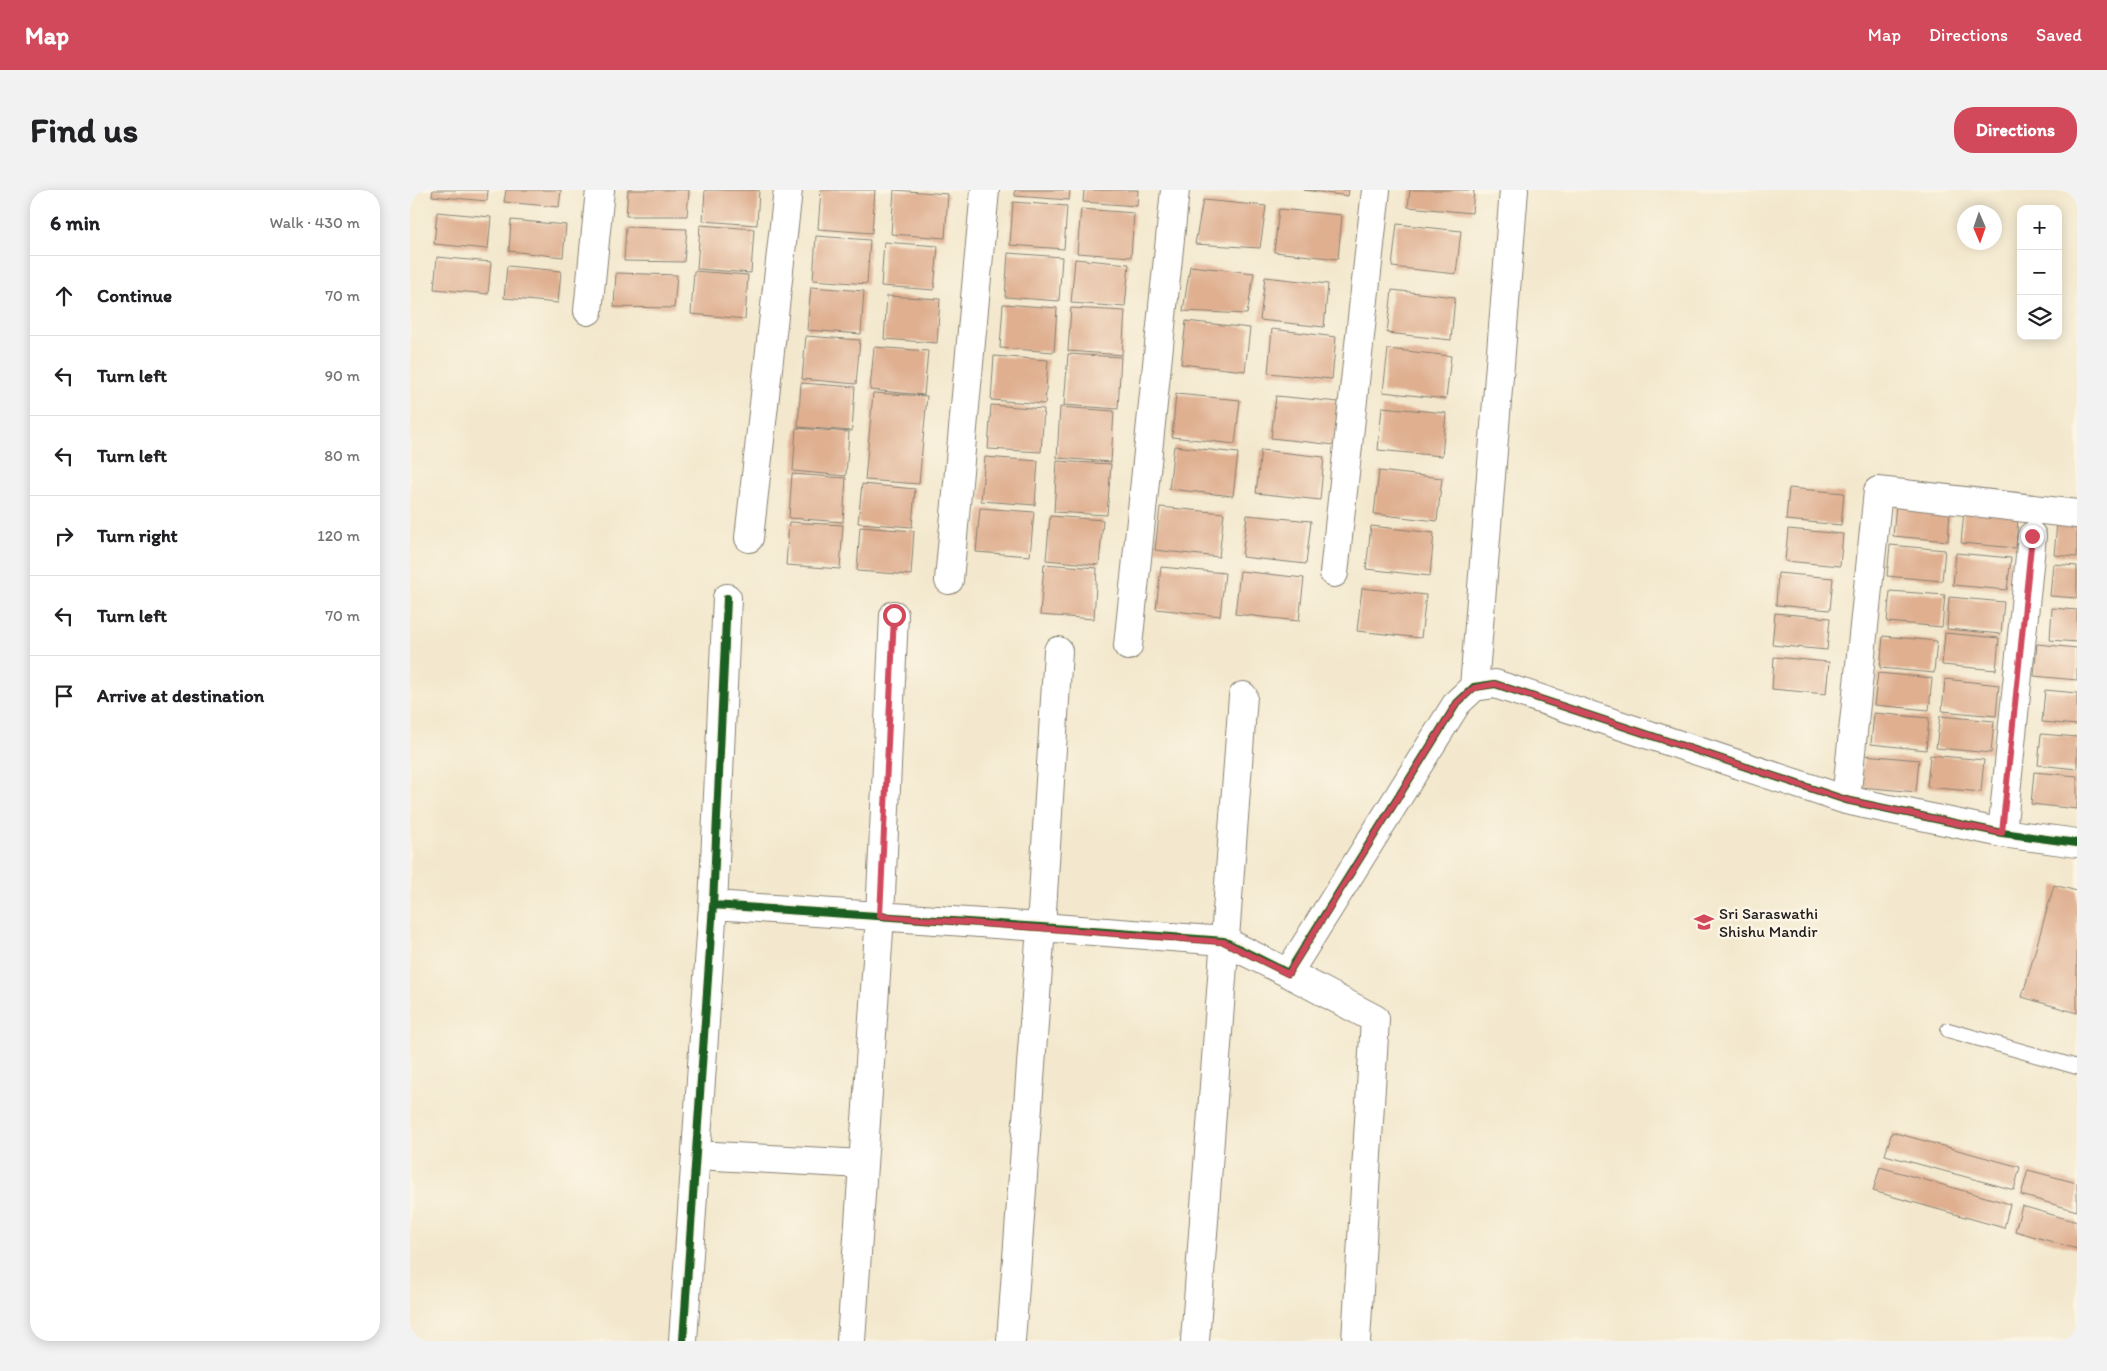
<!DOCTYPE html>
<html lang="en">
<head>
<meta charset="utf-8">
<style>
	body { margin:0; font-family:Itim,sans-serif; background:#f2f2f2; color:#202124 }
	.controls { position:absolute; right:15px; top:15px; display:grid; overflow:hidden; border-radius:10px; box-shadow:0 2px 12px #0003 }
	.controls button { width:45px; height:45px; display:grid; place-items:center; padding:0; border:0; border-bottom:1px solid #e0e0e0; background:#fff; color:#202124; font:25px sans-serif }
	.compass { position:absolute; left:1547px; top:15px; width:45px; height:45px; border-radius:50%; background:#fff; box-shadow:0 2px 12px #0003; rotate:178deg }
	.stop { position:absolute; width:15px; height:15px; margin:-11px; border:4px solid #d1495b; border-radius:50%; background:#fff }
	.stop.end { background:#d1495b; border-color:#fff; box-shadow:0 1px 5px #0008 }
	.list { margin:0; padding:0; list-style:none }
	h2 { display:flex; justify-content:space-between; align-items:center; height:65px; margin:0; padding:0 20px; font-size:21px }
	h2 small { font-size:16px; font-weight:400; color:#757577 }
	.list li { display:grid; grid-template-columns:32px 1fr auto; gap:15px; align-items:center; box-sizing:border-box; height:80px; padding:0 20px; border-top:1px solid #e0e0e0 }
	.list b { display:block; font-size:19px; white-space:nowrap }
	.list em { font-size:16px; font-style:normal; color:#757577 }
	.icon { flex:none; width:28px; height:28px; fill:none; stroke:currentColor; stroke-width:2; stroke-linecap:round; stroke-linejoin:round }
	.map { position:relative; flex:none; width:1667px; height:1151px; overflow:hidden; border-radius:20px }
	header { display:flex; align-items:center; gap:30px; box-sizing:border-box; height:70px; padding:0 25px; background:#d1495b; color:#fff }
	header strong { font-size:24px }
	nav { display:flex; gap:28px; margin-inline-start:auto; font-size:18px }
	.intro { display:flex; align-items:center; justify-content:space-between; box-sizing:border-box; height:120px; padding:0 30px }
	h1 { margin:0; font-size:35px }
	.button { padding:12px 22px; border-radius:20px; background:#d1495b; color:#fff; font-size:18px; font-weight:700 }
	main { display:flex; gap:30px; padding:0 30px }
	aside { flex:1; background:#fff; border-radius:20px; box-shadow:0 2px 12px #0003 }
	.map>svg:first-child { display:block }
	.building { fill:#dfaf90 }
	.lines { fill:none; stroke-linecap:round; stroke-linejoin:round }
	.lane-casing { stroke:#888274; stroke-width:16 }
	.street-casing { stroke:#888274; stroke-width:30 }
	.lane { stroke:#fff; stroke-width:14 }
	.street { stroke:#fff; stroke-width:28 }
	.cycleway-casing { stroke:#fcf5e5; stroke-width:11 }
	.cycleway { stroke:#1b5e20; stroke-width:8 }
	.route { stroke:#d1495b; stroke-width:6 }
	.labels { text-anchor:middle; stroke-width:5; stroke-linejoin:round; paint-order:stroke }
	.poi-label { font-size:16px; fill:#1c1c1c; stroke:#fcf5e5; text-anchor:start }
</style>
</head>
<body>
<header>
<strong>Map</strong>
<nav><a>Map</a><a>Directions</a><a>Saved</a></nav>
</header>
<div class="intro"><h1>Find us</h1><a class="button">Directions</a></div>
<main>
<aside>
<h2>6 min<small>Walk · 430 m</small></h2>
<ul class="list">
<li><svg class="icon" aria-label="ahead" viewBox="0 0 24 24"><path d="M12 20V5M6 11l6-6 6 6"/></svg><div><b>Continue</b></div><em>70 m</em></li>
<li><svg class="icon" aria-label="left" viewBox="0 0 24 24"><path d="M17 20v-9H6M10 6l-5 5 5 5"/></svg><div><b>Turn left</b></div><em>90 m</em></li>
<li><svg class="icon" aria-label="left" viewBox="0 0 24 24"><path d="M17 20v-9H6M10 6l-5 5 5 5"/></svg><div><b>Turn left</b></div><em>80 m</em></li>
<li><svg class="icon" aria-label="right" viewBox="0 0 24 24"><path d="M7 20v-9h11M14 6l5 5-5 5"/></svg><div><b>Turn right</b></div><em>120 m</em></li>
<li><svg class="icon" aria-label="left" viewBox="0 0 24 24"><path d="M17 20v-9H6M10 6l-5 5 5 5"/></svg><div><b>Turn left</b></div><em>70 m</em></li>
<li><svg class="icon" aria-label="arrive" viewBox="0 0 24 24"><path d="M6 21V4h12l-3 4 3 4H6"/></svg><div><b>Arrive at destination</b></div></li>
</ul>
</aside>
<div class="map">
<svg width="1667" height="1151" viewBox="0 0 1667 1151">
	<rect width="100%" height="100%" fill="#fcf5e5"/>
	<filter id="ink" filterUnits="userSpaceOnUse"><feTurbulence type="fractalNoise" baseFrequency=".02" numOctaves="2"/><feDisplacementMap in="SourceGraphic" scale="10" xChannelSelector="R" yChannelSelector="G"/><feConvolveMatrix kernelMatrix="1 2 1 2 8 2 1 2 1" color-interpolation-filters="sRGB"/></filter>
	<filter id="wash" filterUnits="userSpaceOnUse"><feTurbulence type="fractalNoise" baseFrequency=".0096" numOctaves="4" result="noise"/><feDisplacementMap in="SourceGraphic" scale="20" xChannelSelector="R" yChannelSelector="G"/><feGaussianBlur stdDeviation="1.12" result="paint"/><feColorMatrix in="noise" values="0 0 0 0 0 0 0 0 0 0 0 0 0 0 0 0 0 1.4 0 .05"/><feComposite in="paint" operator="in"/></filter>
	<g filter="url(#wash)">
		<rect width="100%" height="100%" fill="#f3e8cd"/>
		<g id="blocks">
			<!-- building -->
			<path class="building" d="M23,0H78L77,11L22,6Z
				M96,0H151L149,17L94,12Z
				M218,0H279L277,26H216Z
				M295,0H349L347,35L293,31Z
				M411,0H465L462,43L408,39Z
				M484,0L538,4L535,48L481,44Z
				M605,0H660L659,10L605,6Z
				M674,0H728L727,16L673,12Z
				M894,0H939L938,6Z
				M1000,0H1064L1062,23L998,17Z
				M793,10L856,16L850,58L785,54Z
				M603,12L657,16L654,59L600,55Z
				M671,19L724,23L721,67L667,63Z
				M869,19L932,25L928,69L864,62Z
				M27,22L81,27L78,59L24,54Z
				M101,30L156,35L153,67L99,61Z
				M987,34L1051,41L1046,84L982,77Z
				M290,35L344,39L341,83L287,79Z
				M216,37L277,39L274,72L214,71Z
				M406,46L460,50L457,94L403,90Z
				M474,52L528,56L524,100L471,96Z
				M598,63L652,67L649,111L595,107Z
				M27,67L81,72L78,104L24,99Z
				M665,69L719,74L715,117L661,113Z
				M97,76L151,81L148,113L94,108Z
				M780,76L844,83L837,124L773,121Z
				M284,81L338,85L335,129L281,124Z
				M206,83L267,85L264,118L204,117Z
				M855,87L918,94L914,137L850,130Z
				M401,97L454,101L451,144L397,140Z
				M982,100L1045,107L1041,150L977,143Z
				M477,106L530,109L527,153L474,149Z
				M593,114L647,118L644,162L590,158Z
				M661,118L715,121L712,165L658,161Z
				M776,131L840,138L835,181L771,174Z
				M862,139L926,147L922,189L858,183Z
				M396,146L450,150L446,194L392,189Z
				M464,157L518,161L514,205L460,200Z
				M978,159L1041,166L1036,209L973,202Z
				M658,164L711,167L708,219L654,215Z
				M584,166L638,170L635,214L581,210Z
				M391,193L445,197L442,241L388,237Z
				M463,203L517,206L509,294L455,290Z
				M766,204L830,210L825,254L762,247Z
				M866,206L929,212L925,255L861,248Z
				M581,215L634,219L631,262L578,259Z
				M650,217L704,221L701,272L647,268Z
				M972,217L1036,223L1032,266L968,260Z
				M386,238L439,242L436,286L383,281Z
				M764,256L828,263L823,306L759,299Z
				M851,260L914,267L910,310L846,303Z
				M575,267L628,271L625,315L571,311Z
				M647,271L701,274L697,325L644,322Z
				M969,281L1032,288L1027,331L964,324Z
				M382,284L436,288L433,332L379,328Z
				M452,294L505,299L502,337L448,333Z
				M1379,298L1434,303L1431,335L1376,330Z
				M1486,314L1540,319L1538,351L1483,346Z
				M750,317L814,323L809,367L745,360Z
				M570,318L624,322L620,366L566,362Z
				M1554,321L1608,326L1606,358L1551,353Z
				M837,325L901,331L896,374L832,367Z
				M640,326L693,330L689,375L636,370Z
				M379,332L433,335L430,379L376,375Z
				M1647,333L1667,335V367L1644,365Z
				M961,336L1024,343L1020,386L956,379Z
				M450,337L504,341L501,385L447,381Z
				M1378,339L1433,344L1430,376L1375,371Z
				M1480,355L1535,360L1532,391L1477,386Z
				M1546,363L1601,368L1597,400L1543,395Z
				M634,374L687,378L684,429L630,425Z
				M1643,374L1667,376V408L1640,406Z
				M751,377L815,383L810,426L746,419Z
				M830,381L894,388L889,431L825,424Z
				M1368,383L1423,388L1420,420L1366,415Z
				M952,398L1016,405L1011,448L947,441Z
				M1480,401L1535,405L1532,437L1477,432Z
				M1539,407L1594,412L1591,444L1537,439Z
				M1642,418L1667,420V452L1640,450Z
				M1365,423L1420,428L1417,460L1362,455Z
				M1535,443L1589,448L1586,480L1532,475Z
				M1473,446L1527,451L1524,483L1470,478Z
				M1627,454L1667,458V490L1624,486Z
				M1364,467L1419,472L1416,504L1362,499Z
				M1468,483L1522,488L1519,520L1464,515Z
				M1535,489L1589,495L1586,526L1532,521Z
				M1635,500L1667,503V535L1632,532Z
				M1464,523L1519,528L1516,560L1461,554Z
				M1530,526L1584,531L1581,563L1526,558Z
				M1631,544L1667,547V579L1628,575Z
				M1454,565L1509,570L1506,602L1451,597Z
				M1520,565L1574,570L1571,602L1517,597Z
				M1624,582L1667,586V619L1621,614Z
				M1644,695L1667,701V823L1612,807Z
				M1482,942L1610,977L1604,1000L1475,965Z
				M1470,977L1600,1014L1594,1038L1463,1001Z
				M1618,980L1667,993V1021L1611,1005Z
				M1612,1016L1667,1032V1059L1605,1041Z"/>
		</g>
	</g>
	<g filter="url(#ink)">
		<use href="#blocks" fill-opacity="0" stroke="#888274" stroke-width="1"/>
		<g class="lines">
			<defs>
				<path id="lane" d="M1538,840L1667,877"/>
				<path id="street" d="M178,121L190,0
					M339,348L378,0
					M924,383L966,0
					M539,390L575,0
					M718,456L765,0
					M1064,497L1104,0
					M1436,610L1468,301L1667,324
					M1592,643L1622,346
					M303,715L631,737L814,751L878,783L1047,513L1064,497L1085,494L1436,610L1592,643L1667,653
					M878,783L965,829L946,1151
					M286,965L453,974
					M273,1151L303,715L317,408
					M441,1151L470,726L484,425
					M601,1151L631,737L648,461
					M785,1151L833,506"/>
			</defs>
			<!-- lane casing -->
			<use href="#lane" class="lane-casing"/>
			<!-- street casing -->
			<use href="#street" class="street-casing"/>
			<!-- lane -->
			<use href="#lane" class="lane"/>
			<!-- street -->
			<use href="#street" class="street"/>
			<defs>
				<path id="cycleway" d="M303,715L631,737L814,751L878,783L1047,513L1064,497L1085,494L1436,610L1592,643L1667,653
					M273,1151L303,715L317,408"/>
			</defs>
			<!-- cycleway casing -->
			<use href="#cycleway" class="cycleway-casing"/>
			<!-- cycleway -->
			<use href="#cycleway" class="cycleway"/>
		</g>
	</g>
	<g class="lines" filter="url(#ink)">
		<!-- route -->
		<path class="route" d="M484,425L470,726L814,752L878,784L1047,513L1064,498L1085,494L1436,610L1592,643L1622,346"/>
	</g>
	<!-- icons -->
	<defs>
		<symbol id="school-bare" viewBox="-9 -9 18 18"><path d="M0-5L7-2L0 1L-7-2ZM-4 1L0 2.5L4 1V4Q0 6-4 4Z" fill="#d1495b" stroke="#fcf5e5" stroke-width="2.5" paint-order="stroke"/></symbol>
	</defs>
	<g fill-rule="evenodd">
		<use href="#school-bare" x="1280" y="718" width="28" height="28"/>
	</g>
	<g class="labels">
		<!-- poi labels -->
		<g class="poi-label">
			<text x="1309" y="729">Sri Saraswathi<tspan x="1309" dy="18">Shishu Mandir</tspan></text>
		</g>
	</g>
</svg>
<div class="controls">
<button>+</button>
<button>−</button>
<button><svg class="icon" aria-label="layers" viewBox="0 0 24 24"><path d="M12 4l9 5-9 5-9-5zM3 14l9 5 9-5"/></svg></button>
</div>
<svg class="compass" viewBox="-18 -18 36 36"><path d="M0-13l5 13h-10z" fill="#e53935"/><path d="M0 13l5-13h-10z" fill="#757577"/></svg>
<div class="stop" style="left:484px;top:425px"></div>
<div class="stop end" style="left:1622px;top:346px"></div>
</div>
</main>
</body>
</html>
